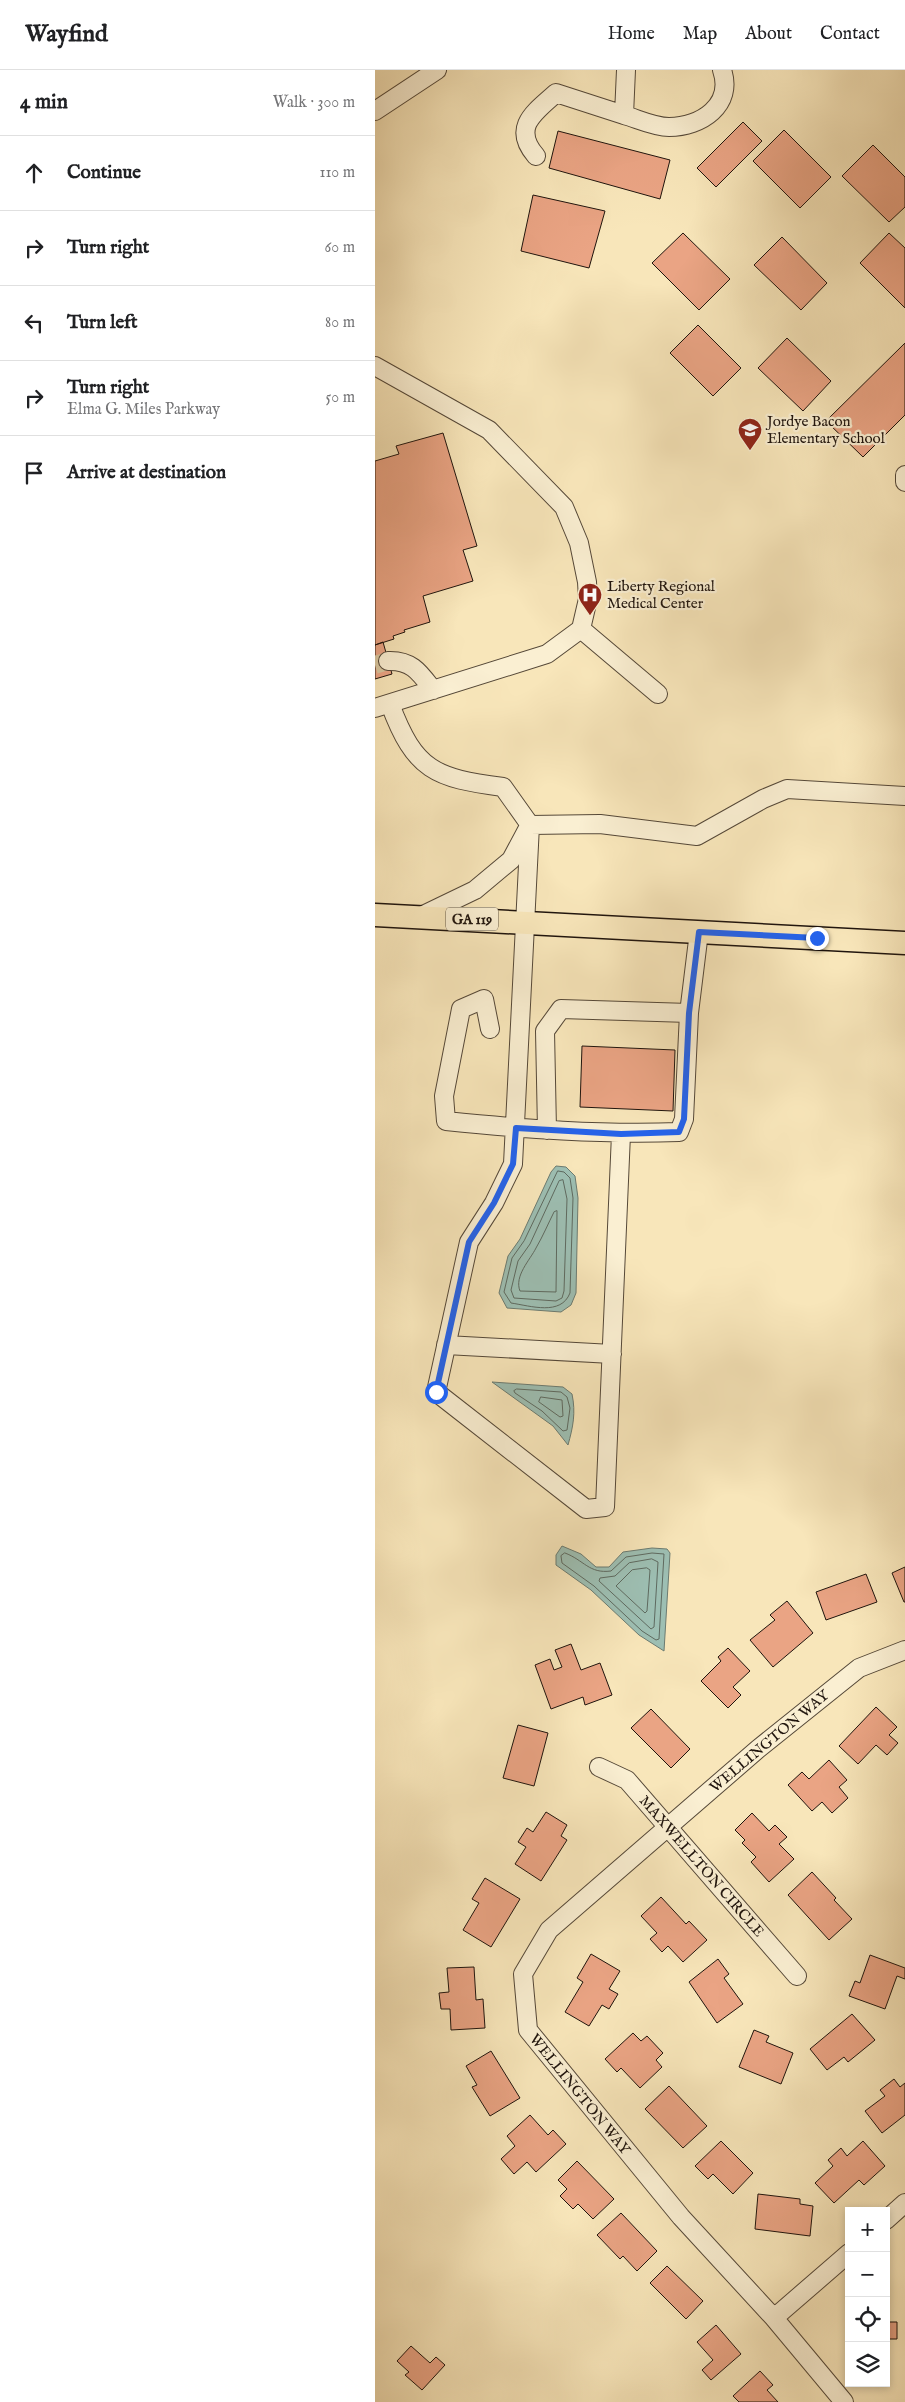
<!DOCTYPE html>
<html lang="en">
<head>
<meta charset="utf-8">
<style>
	body { margin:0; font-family:"IM FELL English",serif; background:#f6f6f6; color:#202124 }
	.controls { position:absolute; right:15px; bottom:15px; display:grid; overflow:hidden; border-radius:0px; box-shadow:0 2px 8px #0003 }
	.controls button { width:45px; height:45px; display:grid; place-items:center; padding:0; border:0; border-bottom:1px solid #e0e0e0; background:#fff; color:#202124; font:25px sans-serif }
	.stop { position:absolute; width:15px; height:15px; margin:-11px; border:4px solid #2563eb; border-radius:50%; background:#fff }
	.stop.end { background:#2563eb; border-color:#fff; box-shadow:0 1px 5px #0008 }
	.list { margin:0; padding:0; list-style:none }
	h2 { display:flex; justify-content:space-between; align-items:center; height:65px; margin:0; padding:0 20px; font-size:21px }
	h2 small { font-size:16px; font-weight:400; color:#757577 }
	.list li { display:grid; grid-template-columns:32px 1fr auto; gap:15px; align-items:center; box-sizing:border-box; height:75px; padding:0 20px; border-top:1px solid #e0e0e0 }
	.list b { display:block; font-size:19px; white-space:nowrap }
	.list p { margin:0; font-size:16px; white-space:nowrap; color:#757577 }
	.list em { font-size:16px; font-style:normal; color:#757577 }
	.icon { flex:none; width:28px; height:28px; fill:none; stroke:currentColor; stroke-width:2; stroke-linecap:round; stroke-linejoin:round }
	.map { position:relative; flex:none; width:530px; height:2332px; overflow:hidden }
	header { display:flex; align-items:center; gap:30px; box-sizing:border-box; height:70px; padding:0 25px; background:#fff; border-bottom:1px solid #e0e0e0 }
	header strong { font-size:24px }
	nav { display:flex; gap:28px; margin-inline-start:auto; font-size:18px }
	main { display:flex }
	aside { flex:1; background:#fff }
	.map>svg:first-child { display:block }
	.water { fill:#9dbfb3; stroke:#6b7b71 }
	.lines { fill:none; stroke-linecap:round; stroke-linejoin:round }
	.shore { stroke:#5e6a60; stroke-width:1 }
	.building { fill:#eaa484; stroke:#1f140d }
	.minor-tunnel { stroke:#d7c6a0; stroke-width:18; stroke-dasharray:18 9; stroke-linecap:butt }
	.minor-casing { stroke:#554838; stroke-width:20 }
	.major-casing { stroke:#1f140d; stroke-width:25 }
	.minor { stroke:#faefd2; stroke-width:18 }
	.major { stroke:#f8e6ba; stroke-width:22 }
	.route { stroke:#2563eb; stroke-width:6 }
	.labels { text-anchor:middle; stroke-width:4.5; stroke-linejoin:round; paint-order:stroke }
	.shield { fill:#faefd2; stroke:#615648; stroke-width:1 }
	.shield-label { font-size:14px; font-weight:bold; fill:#1f140d }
	.poi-label { font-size:15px; fill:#1f140d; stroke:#faefd2; text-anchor:start }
	.street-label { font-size:15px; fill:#1f140d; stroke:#faefd2 }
</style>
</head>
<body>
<header>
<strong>Wayfind</strong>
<nav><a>Home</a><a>Map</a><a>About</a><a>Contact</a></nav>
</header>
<main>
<aside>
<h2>4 min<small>Walk · 300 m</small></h2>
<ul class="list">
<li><svg class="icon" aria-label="ahead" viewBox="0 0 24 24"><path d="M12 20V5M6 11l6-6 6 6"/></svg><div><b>Continue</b></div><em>110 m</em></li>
<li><svg class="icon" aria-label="right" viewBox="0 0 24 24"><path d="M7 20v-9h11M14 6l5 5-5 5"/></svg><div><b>Turn right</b></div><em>60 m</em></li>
<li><svg class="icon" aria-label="left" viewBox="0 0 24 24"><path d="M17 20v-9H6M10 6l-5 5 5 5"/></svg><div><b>Turn left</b></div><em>80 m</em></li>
<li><svg class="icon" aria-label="right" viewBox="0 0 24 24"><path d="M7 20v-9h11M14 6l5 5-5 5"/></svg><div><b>Turn right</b><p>Elma G. Miles Parkway</p></div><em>50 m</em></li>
<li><svg class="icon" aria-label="arrive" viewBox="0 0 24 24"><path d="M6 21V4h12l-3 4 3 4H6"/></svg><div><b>Arrive at destination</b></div></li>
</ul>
</aside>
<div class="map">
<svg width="530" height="2332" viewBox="0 0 530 2332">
	<rect width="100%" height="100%" fill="#f8e6ba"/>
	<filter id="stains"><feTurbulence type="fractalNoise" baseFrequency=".004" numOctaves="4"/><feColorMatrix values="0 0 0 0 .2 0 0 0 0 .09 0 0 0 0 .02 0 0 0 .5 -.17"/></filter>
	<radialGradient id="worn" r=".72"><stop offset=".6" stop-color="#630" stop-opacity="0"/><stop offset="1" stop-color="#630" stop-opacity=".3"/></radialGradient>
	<!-- water -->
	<path class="water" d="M181,1096L191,1097L200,1106L203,1128L201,1223L196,1235L186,1242L132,1238L124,1223L133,1186L145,1169L176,1102Z
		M117,1312L188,1317L197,1324C201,1343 198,1357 193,1375L178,1356Z
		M187,1476L206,1484L221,1497H234L248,1482L277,1478L292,1479L295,1483L289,1581L264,1565L216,1520L181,1495V1485Z"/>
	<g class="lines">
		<!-- shore -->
		<path class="shore" d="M183,1101L189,1102L195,1108L198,1128L195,1223C186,1246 156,1236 136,1233L129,1222L137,1188L149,1171Z
			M188,1110L192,1129L189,1221L187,1228L181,1231L139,1228L136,1220L143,1191L155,1174L184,1111Z
			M182,1141L181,1222L145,1221C139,1206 155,1190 161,1178C168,1166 173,1154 179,1142Z
			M142,1319L186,1322L192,1327L195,1338L192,1360L188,1361L167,1341L140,1323L139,1321Z
			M166,1327L187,1330L188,1346L185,1347L164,1332Z
			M190,1483C209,1490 214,1504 236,1501L251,1487L277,1483L289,1484L284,1569L281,1570L267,1561L219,1516L187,1493L186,1486Z
			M277,1489L283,1492L279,1557L276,1559L224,1511L225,1508L240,1506L254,1493Z
			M272,1498L275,1500L272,1541L270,1543L241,1516L257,1500Z"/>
	</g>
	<!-- building -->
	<path class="building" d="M368,52L387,71L341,117L322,98Z
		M409,60L456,107L425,138L378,91Z
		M183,61L295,90L285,129L174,98Z
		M498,75L530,107V137L514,152L467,106Z
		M158,125L230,141L214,198L146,181Z
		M308,163L355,209L324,240L277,193Z
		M514,163L530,178V238L485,193Z
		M407,167L452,213L426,240L379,195Z
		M323,255L366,298L338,326L295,283Z
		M412,268L456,311L428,341L383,298Z
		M530,273V345L488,387L451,351Z
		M68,363L102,476L88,480L98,511L48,526L55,552L29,560L30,562L18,566L19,569L0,575V391L24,384L21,376Z
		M8,572L17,604L0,609V575Z
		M207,976L300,980L298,1041L205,1037Z
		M530,1497V1532H529L517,1503Z
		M491,1504L502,1532L451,1550L441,1522Z
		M412,1531L438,1563L398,1597L375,1570L400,1550L395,1545Z
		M196,1574L206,1600L225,1593L237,1625L210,1635L208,1627L176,1639L160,1595L175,1589L179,1600L187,1597L180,1580Z
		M353,1578L375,1601L358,1617L366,1625L353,1638L326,1611L346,1591L343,1587Z
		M501,1637L522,1657L514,1665L523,1673L512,1685L501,1675L483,1694L464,1676Z
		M276,1639L315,1679L296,1698L256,1658Z
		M143,1655L173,1663L159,1716L128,1708Z
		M454,1690L472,1710L464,1717L473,1728L457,1743L447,1732L437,1741L413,1715L427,1702L434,1709Z
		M171,1742L192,1755L186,1766L192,1770L166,1811L140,1794L151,1777L143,1772L152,1758L158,1762Z
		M377,1743L394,1761L400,1755L412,1767L404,1774L419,1789L394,1812L376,1792L381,1787L367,1773L370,1770L360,1760Z
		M437,1802L461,1828L459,1830L477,1849L454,1870L413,1825Z
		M110,1808L145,1829L116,1877L88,1860L104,1833L97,1829Z
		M286,1827L311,1854L314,1851L332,1870L308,1892L293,1876L287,1882L275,1869L282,1863L266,1846Z
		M216,1884L245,1901L234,1919L243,1924L234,1939L227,1935L214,1956L190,1942L208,1912L202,1908Z
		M495,1885L530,1898V1909L522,1906L510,1939L474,1926L480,1911L485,1913Z
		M343,1889L354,1904L349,1908L368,1934L342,1953L314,1912Z
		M99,1897L101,1930L108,1929L110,1958L76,1960L75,1939H66L64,1923L74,1922L72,1898Z
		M477,1944L500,1970L473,1992L469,1987L452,2000L435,1979Z
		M379,1960L394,1966L391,1972L418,1983L406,2014L364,1997Z
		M258,1963L266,1971L272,1966L288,1983L281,1990L287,1997L265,2018L246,1998L242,2002L230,1989Z
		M116,1981L145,2028L115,2046L97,2017L102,2015L91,1996Z
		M519,2009L525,2017L530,2013V2045L507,2063L490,2041L510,2026L505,2020Z
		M294,2016L332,2056L308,2078L270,2039Z
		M155,2045L173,2065L178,2060L191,2074L161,2102L152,2092L139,2104L126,2089L140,2076L132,2066Z
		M346,2071L378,2103L358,2124L338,2104L333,2109L320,2096Z
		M488,2071L510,2096L489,2115L484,2110L459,2133L440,2113L458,2096L453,2090L466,2078L472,2086Z
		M202,2091L239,2129L218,2149L203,2134L198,2139L185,2126L192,2119L183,2110Z
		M383,2124L425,2129V2134L438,2136L435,2166L380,2159Z
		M246,2143L282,2181L262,2201L248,2186L245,2189L222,2165Z
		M292,2196L328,2231L311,2249L275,2213Z
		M511,2232L512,2252H522V2269H513V2292H511Z
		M341,2255L366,2284L336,2310L327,2300L338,2290L322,2272Z
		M36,2276L55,2293L61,2287L70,2295L47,2320L30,2305L34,2302L22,2291Z
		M385,2301L398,2315L392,2320L403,2332H364L358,2326Z"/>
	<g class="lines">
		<!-- minor-tunnel -->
		<path class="minor-tunnel" d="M0,595L13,591"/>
		<defs>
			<path id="minor" d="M251,0L249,45C263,49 279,57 294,57C326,57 359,35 347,0
				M0,41L62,0
				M161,86C136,57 160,42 181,23L249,45
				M0,296L114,360L189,437L204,473L212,512L213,529L206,559L172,584L0,638
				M530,405V412
				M206,559L283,624
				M13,591C37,590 45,603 58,620
				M15,634C40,701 60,708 128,717L155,755L138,1094L119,1133L94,1172L61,1322L211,1439L230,1437L246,1064
				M155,755L225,754L322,766L388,729L412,719L530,726
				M44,847L100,820L136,790L152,760
				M115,959L109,929L86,939L69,1026L71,1051C149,1059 226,1065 304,1062L309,1049L314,943L324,862
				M172,1060L170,961L186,939L314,943
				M71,1275L237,1284
				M224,1697L252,1710L422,1906
				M511,2150L530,2133
				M399,2248L474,2183
				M469,2332L399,2248L306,2147L153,1960L148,1904L174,1860L383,1679L484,1598L530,1580"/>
			<path id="major" d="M0,845L530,873"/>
		</defs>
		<!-- minor casing -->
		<use href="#minor" class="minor-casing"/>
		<!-- major casing -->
		<use href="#major" class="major-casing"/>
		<!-- minor -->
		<use href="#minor" class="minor"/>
		<!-- major -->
		<use href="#major" class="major"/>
	</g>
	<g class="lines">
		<!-- route -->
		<path class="route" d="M61,1322L94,1172L119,1133L138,1094L141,1058L246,1064L304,1062L309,1049L314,943L324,862L442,868"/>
	</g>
	<!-- icons -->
	<defs>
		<symbol id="school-pin" viewBox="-11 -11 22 30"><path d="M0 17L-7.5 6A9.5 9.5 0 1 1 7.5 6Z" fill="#8f2418" stroke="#faefd2"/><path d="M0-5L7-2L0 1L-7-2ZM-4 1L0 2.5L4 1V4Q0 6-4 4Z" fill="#fff"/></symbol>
		<symbol id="hospital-pin" viewBox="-11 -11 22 30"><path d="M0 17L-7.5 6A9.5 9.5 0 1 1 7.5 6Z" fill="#8f2418" stroke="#faefd2"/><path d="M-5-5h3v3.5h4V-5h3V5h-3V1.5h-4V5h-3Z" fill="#fff"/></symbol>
	</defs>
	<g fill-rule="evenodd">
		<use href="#school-pin" x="361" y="346" width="28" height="38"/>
		<use href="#hospital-pin" x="201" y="511" width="28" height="38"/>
	</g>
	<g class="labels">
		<!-- shield labels -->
		<rect class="shield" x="71" y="837.5" width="52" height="23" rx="4"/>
		<g class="shield-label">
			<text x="97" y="854">GA 119</text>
		</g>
		<!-- poi labels -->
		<g class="poi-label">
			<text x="392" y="356">Jordye Bacon<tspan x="392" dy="17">Elementary School</tspan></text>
			<text x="232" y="521">Liberty Regional<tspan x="232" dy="17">Medical Center</tspan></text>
		</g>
		<!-- street labels -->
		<g class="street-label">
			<text transform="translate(394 1671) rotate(-40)" y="5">WELLINGTON WAY</text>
			<text transform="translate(327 1796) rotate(49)" y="5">MAXWELLTON CIRCLE</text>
			<text transform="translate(205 2024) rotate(51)" y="5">WELLINGTON WAY</text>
		</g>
	</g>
	<rect width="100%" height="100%" filter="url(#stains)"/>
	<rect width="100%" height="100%" fill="url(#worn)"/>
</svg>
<div class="controls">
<button>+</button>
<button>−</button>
<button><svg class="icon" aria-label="locate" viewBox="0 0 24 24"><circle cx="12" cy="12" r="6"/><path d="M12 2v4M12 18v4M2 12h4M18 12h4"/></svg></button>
<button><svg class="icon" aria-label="layers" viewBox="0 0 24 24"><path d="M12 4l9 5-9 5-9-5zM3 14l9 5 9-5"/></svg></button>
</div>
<div class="stop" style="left:61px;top:1322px"></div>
<div class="stop end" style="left:442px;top:868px"></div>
</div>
</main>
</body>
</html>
